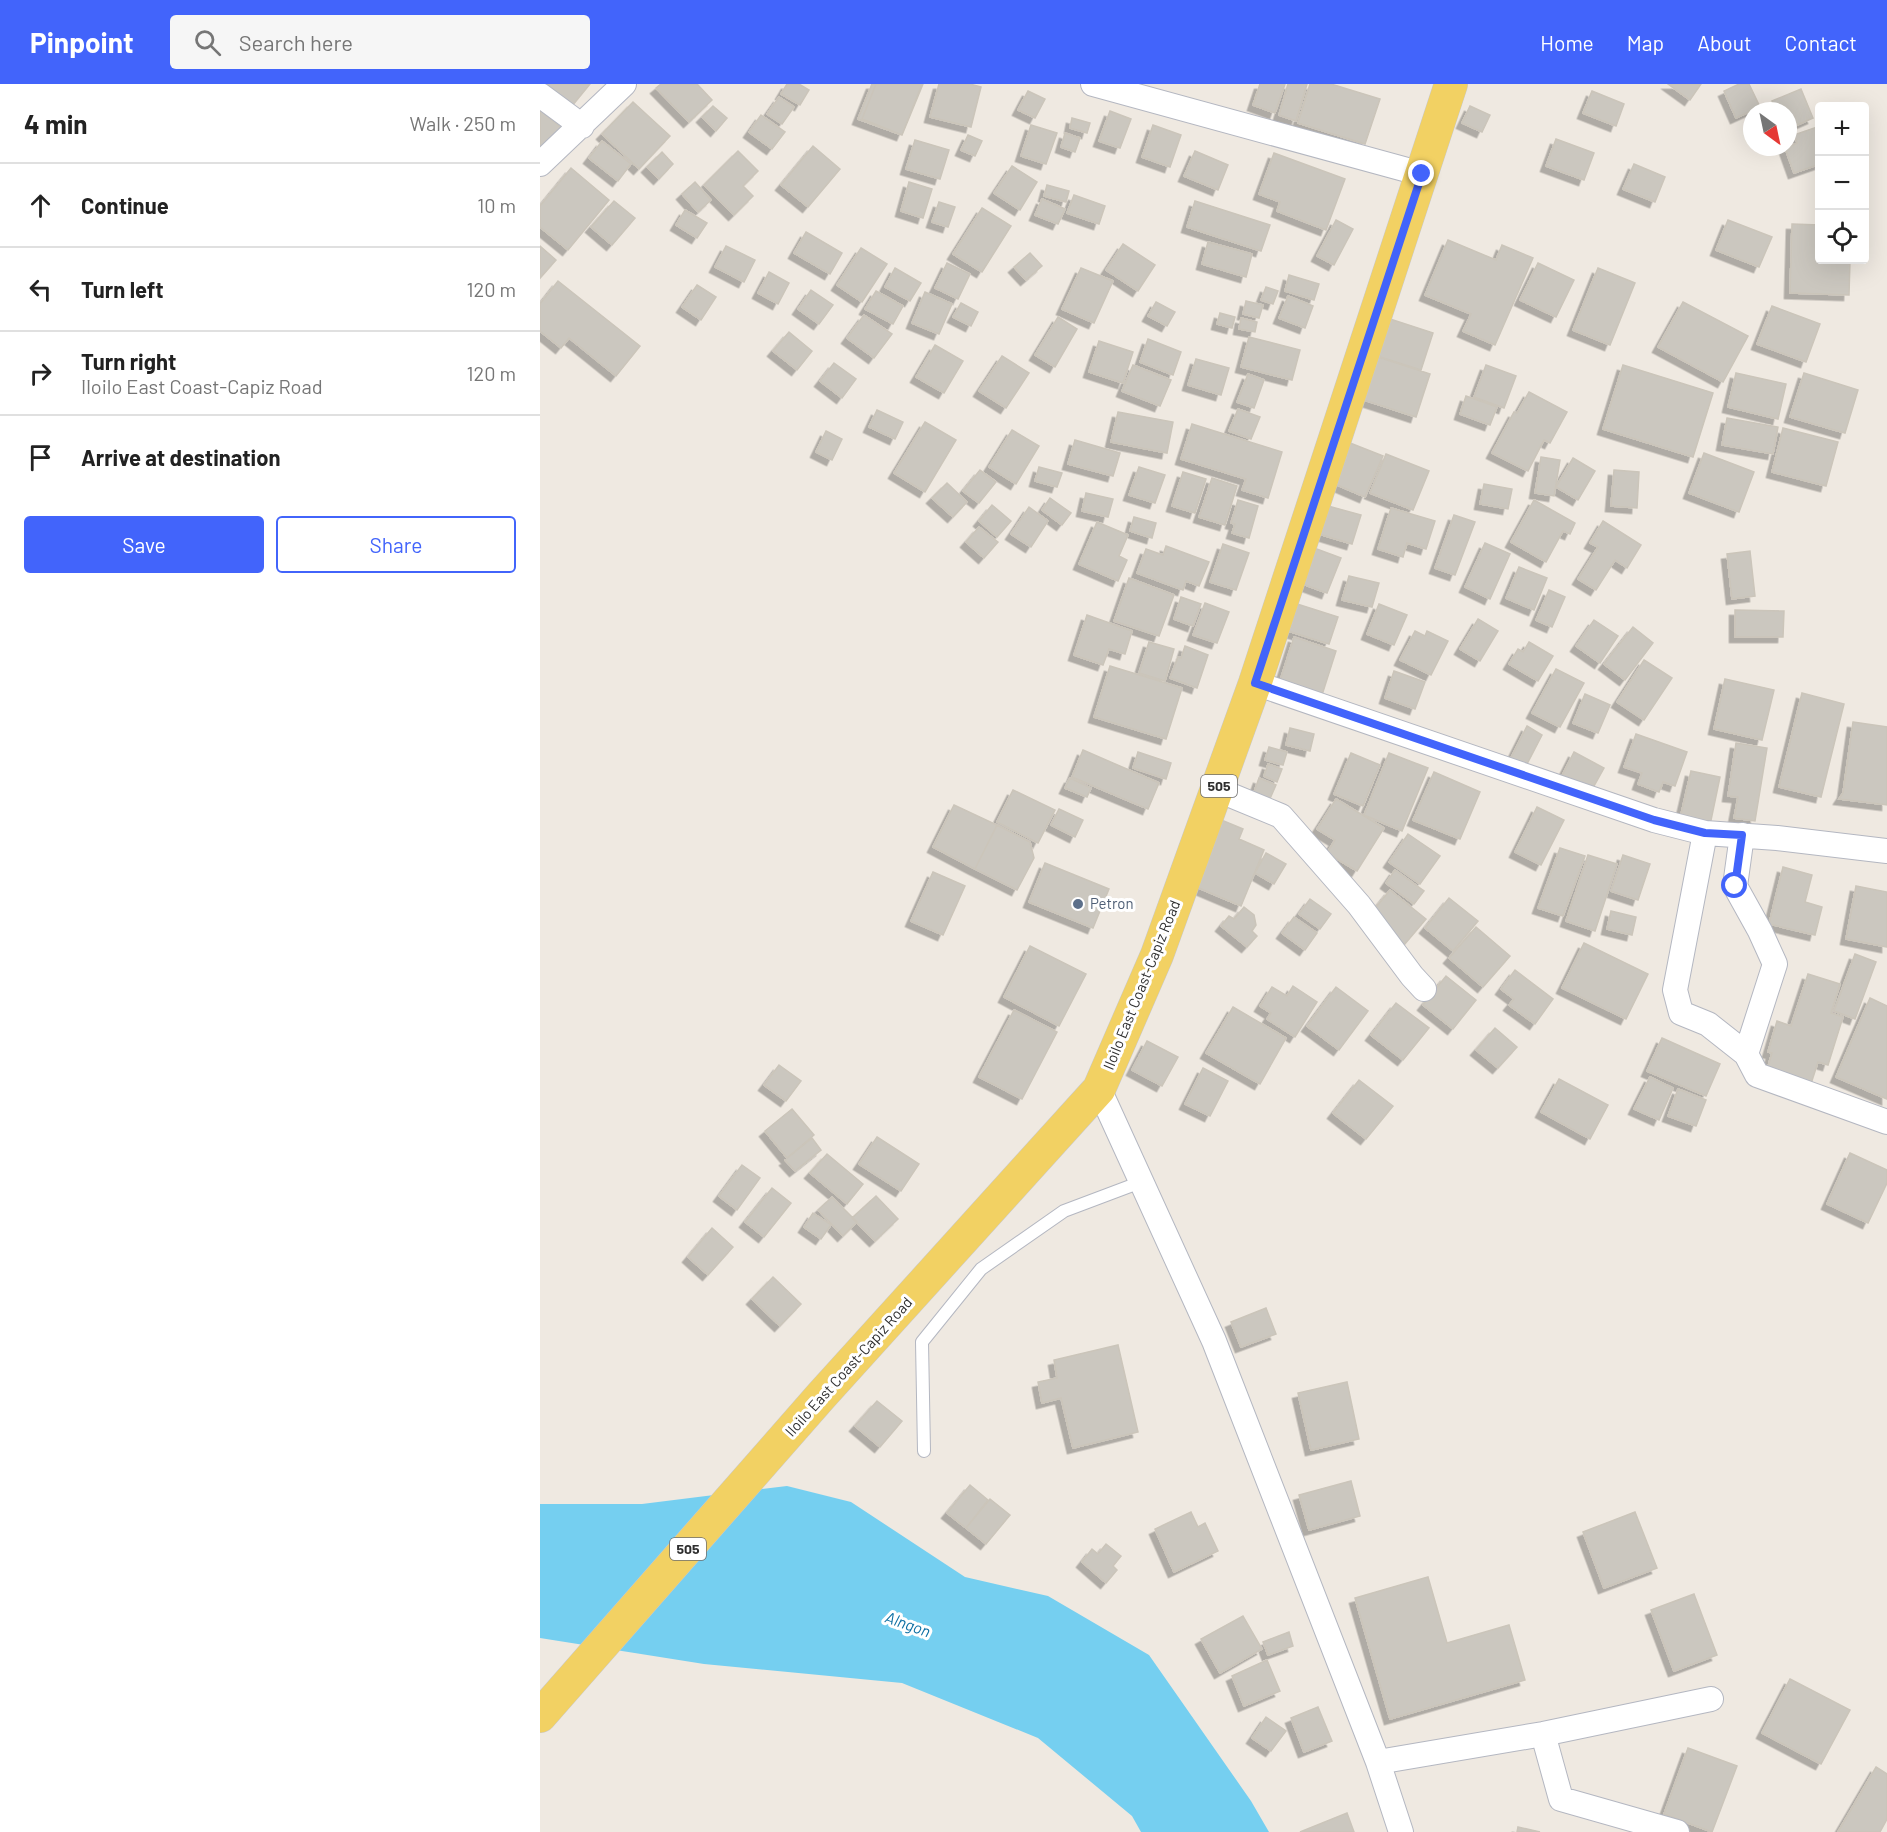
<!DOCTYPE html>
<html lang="en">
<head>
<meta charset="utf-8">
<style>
	body { margin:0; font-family:Barlow,sans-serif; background:#f6f6f6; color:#222 }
	.controls { position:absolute; right:18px; top:18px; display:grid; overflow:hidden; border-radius:6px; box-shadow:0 6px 24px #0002 }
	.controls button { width:54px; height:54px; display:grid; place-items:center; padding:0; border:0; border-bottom:2px solid #e0e0e0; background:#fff; color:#222; font:30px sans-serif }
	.compass { position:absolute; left:1203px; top:18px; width:54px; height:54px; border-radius:50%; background:#fff; box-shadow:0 6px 24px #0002; rotate:147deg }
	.stop { position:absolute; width:18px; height:18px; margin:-14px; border:4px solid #4264fb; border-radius:50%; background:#fff }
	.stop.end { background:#4264fb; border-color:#fff; box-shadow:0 2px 6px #0008 }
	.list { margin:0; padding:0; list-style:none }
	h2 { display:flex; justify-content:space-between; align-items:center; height:78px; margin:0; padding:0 24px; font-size:26px }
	h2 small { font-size:20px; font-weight:400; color:#767676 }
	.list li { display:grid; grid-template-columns:39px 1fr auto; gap:18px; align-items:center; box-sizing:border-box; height:84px; padding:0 24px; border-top:2px solid #e0e0e0 }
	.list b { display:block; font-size:22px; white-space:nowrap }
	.list p { margin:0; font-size:20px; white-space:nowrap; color:#767676 }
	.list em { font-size:20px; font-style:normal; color:#767676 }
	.actions { display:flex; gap:12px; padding:18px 24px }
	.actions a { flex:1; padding:14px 0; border:2px solid #4264fb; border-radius:6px; text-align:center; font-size:21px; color:#4264fb }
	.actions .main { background:#4264fb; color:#fff }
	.icon { flex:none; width:33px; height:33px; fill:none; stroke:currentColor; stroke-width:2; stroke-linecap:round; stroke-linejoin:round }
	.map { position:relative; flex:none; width:1347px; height:1748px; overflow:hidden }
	header { display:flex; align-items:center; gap:36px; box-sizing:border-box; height:84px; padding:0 30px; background:#4264fb; color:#fff }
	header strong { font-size:28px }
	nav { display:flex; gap:33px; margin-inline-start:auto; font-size:21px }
	.search { width:420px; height:54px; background:#f6f6f6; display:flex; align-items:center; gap:15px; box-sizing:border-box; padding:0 21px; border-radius:6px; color:#767676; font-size:22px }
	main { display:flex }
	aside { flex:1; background:#fff }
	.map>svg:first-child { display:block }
	.water { fill:#75cff0 }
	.building { fill:#cbc7bf; stroke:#cbc5ba; stroke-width:1.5; filter:url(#shadow) }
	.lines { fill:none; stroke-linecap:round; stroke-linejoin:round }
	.service-casing { stroke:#b4b7c1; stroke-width:14 }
	.minor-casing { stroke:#b4b7c1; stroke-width:26 }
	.primary-casing { stroke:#c9c9c9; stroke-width:34 }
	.service { stroke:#fff; stroke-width:12 }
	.minor { stroke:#fff; stroke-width:24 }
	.primary { stroke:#f2d163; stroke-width:33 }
	.route { stroke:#4264fb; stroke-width:8 }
	.service-dot { fill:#5c6f8a; stroke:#fff; stroke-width:2 }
	.labels { text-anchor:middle; stroke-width:6; stroke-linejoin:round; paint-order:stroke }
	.shield { fill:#fff; stroke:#6d6d6d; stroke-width:1.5 }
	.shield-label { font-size:14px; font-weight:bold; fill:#2e2e2e }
	.service-label { font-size:15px; fill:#4e5e75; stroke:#fff; text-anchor:start }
	.street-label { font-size:15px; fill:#2e2e2e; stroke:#fff }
	.water-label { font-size:16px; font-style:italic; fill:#0d6fa3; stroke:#fff }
</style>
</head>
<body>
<header>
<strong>Pinpoint</strong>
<div class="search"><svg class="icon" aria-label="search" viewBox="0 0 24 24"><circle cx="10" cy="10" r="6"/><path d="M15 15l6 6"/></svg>Search here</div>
<nav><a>Home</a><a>Map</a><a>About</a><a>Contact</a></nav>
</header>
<main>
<aside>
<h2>4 min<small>Walk · 250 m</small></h2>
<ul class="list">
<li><svg class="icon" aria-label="ahead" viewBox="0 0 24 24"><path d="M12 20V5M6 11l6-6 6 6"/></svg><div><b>Continue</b></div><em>10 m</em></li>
<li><svg class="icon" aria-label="left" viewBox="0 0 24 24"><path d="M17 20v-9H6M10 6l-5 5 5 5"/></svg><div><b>Turn left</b></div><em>120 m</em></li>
<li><svg class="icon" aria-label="right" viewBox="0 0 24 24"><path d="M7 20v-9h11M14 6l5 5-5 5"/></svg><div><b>Turn right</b><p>Iloilo East Coast-Capiz Road</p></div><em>120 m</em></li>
<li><svg class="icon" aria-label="arrive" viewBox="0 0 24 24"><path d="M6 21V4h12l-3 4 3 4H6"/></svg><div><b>Arrive at destination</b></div></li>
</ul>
<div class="actions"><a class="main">Save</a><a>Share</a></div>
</aside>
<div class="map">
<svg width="1347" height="1748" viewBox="0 0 1347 1748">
	<defs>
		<filter id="shadow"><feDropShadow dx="-5.5" dy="5.5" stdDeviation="0" flood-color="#0004"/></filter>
	</defs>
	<rect width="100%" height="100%" fill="#efe9e1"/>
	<!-- water -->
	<path class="water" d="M247,1402L311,1418L425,1493L508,1512L609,1571L711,1717L729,1748H601L592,1732L498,1654L362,1599L164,1580L0,1554V1420H102Z"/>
	<!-- building -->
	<path class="building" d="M4,0H50L32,22Z
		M121,0H157L172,16L149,38L116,4Z
		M247,0H259L269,6L260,21L241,10Z
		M332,0H382L362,51L318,35Z
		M336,0H383L362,51L322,35Z
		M399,0H430L441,3L431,43L390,33Z
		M720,0H745L735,29L713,21Z
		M748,0H767L756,37L739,31Z
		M770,0H791L840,15L825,60L758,39Z
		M1128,0H1161L1150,16Z
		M1199,0H1209L1220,23L1196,34L1184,7Z
		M1261,5L1273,34L1248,45V27H1236L1232,17Z
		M488,7L505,15L495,34L478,26Z
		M1052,7L1084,20L1076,42L1043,29Z
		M239,13L254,23L242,40L227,30Z
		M93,18L130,52L99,85L62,50Z
		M173,22L187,34L176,47L162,33Z
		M930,22L950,31L942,48L922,39Z
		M0,26L23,45L0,73Z
		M570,27L591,35L580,64L559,57Z
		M221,31L245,48L232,65L209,48Z
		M532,34L550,39L547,49L530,44Z
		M491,41L517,49L506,80L481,72Z
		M613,41L641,51L630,83L602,73Z
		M1280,42V80L1254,89L1245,64L1257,59L1254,51Z
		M525,49L540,54L535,68L521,63Z
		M428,51L442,57L435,72L421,66Z
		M1016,55L1054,69L1044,96L1006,82Z
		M375,56L409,66L400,95L366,85Z
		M62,57L91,80L78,97L49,74Z
		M273,62L300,85L268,123L241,101Z
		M198,67L218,87L203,102L213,112L194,131L164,101Z
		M655,67L688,81L678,106L644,92Z
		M122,68L133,80L119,95L107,83Z
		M734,69L805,95L786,146L737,127L740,118L719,110Z
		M1094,80L1125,93L1115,118L1083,105Z
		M472,82L497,98L480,126L454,109Z
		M31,84L69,116L28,166L0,143V122Z
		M155,98L171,116L158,128L142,110Z
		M369,98L392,105L383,134L361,127Z
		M507,101L529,107L526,118L504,112Z
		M534,111L565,122L559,140L527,129Z
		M502,115L525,125L518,140L495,131Z
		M74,117L95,134L72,161L51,143Z
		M655,117L730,141L721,167L647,143Z
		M399,118L415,123L408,143L392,138Z
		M442,124L471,142L442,188L413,170Z
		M145,126L167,139L157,154L136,141Z
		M796,136L813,145L794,181L777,172Z
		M1188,136L1232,153L1219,183L1176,166Z
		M1252,140L1280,141V176H1310L1309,211L1250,209Z
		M266,148L302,169L290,190L254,169Z
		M908,156L956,176L962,161L993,174L955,261L923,247L931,230L885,211Z
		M668,158L712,170L706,193L662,180Z
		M583,160L615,181L598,207L566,186Z
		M0,162L16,176L0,194Z
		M186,162L215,176L204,198L175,183Z
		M321,164L347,180L322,218L297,201Z
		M490,169L502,182L486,196L474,183Z
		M407,179L430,190L418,215L395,204Z
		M998,179L1034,196L1016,233L980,216Z
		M355,184L381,199L370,217L345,203Z
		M541,184L573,197L554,239L522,225Z
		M1058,184L1095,199L1070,261L1033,246Z
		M229,188L249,199L238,220L218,209Z
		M749,191L779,200L774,216L745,207Z
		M18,197L100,262L76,292L29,254L21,264L0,247V220Z
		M157,201L176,213L161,236L142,223Z
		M726,203L738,207L733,220L721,216Z
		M271,206L293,221L279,240L258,225Z
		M336,207L363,222L353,240L325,225Z
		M385,208L412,220L399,250L372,239Z
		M748,212L773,222L765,244L739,234Z
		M706,217L723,221L719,234L703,230Z
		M616,218L635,228L627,242L608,232Z
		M1143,218L1208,252L1183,298L1118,263Z
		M421,219L438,228L431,242L413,233Z
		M1232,222L1280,240L1266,278L1217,260Z
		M680,229L695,233L692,244L677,240Z
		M324,231L352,250L334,274L307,254Z
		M518,233L537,245L515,283L495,271Z
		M844,233L893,249L881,286L831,270Z
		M701,234L717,238L715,248L699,245Z
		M249,248L272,267L257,286L233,267Z
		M709,253L760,266L752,296L701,283Z
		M608,255L641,268L633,291L600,278Z
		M559,257L593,268L583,299L549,288Z
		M395,261L423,277L404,309L376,293Z
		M462,272L489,289L466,324L439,307Z
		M835,272L890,290L876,333L821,315Z
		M656,275L689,284L681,311L648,301Z
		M294,279L316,295L302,314L280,297Z
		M593,281L631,296L620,322L582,307Z
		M946,281L976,292L964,324L934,313Z
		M1083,281L1173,309L1153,373L1063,345Z
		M1196,289L1246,300L1238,335L1188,323Z
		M1264,289L1318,306L1305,349L1250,333Z
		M708,290L724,296L714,324L697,318Z
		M989,308L1027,328L1010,359L1004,356L988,387L952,369L974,328L977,329Z
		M926,312L957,323L950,341L920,330Z
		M698,325L720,333L711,355L689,347Z
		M337,326L363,338L355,355L329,343Z
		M578,328L633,338L627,369L571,358Z
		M1187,334L1238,343L1233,370L1182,361Z
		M385,338L416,356L385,408L354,389Z
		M652,340L742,368L728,414L702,406L706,395L641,375Z
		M1243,344L1298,358L1286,402L1232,388Z
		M472,346L499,362L476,400L449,383Z
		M286,347L302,355L292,376L276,368Z
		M535,356L580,369L573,392L528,380Z
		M805,357L843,372L825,413L788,397Z
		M1164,369L1214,388L1199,428L1149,409Z
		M846,370L889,387L873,426L830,409Z
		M1001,373L1020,376L1014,412L995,409Z
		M1033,374L1055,387L1038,416L1016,403Z
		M499,383L522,389L517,403L495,397Z
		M599,383L625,391L615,419L589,411Z
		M440,386L456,398L439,419L423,407Z
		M1074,386L1099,388L1097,424L1071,422Z
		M643,388L666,395L655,429L632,422Z
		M672,394L697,402L685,441L659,433Z
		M407,399L427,418L413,433L392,414Z
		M944,400L972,405L968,425L940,420Z
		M546,409L573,415L568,433L542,427Z
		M510,414L531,429L522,441L502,426Z
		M698,416L718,422L709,454L692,449L695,440L691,439Z
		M994,416L1035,439L1030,450L1023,447L1006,478L971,458Z
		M452,421L471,437L457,453L439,437Z
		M788,422L821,431L812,460L779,450Z
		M489,423L508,437L491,463L471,450Z
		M851,424L895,437L886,465L867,459L863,473L838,465Z
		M914,431L935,438L915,491L895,484Z
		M594,433L616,439L612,454L590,447Z
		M1063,437L1101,461L1087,484L1075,476L1056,506L1038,495L1058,463L1050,459Z
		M557,438L588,451L579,472L587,476L578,497L539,480Z
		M439,443L458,458L444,474L426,458Z
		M945,459L970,470L950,515L925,503Z
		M683,460L709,469L696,506L670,498Z
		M626,462L669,478L659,502L646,497L643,506L597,489L606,465L623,471Z
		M774,464L801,474L787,509L760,499Z
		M1210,467L1215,512L1192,515L1187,470Z
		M979,483L1007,494L994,526L966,514Z
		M809,492L839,499L832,523L802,516Z
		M589,494L634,511L619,552L574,537Z
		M1009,506L1025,513L1012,543L996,536Z
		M641,513L661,520L653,542L634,535Z
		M665,519L689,528L677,559L653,551Z
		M754,519L798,533L789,560L745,546Z
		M839,520L867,531L854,561L827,550Z
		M1195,526L1244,527L1243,553H1195Z
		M547,531L592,547L585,570L569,565L563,581L534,571Z
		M938,535L958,547L940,577L920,565Z
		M1054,536L1078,552L1060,579L1036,562Z
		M1093,543L1113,559L1085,596L1064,580Z
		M875,547L885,552L887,547L908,557L891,591L860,576Z
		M754,553L796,567L782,611L740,597Z
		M609,558L634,565L625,597L599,589Z
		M989,558L1013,572L998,597L969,580L978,565L983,568Z
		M645,562L668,571L657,604L630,594L638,573L641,574Z
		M1104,576L1132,594L1104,636L1077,618Z
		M570,582L642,604L626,655L554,633Z
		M1016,585L1044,599L1020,643L992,629Z
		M854,587L885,598L875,625L845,614Z
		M1185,595L1234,606L1222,656L1174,645Z
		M1262,609L1304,620L1281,713L1239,703Z
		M1045,610L1070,621L1058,649L1033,639Z
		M1313,638L1347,643V721L1299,715L1303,709Z
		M987,642L1002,651L986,682L971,674Z
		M750,644L774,650L770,667L746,661Z
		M1096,650L1147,668L1135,702L1123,698L1119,708L1098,700L1102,689L1084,683Z
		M1196,659L1227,664L1215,737L1194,734L1198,713L1188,712Z
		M729,663L747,668L743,681L725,676Z
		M543,666L619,699L608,725L532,693Z
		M598,668L631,679L626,695L593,684Z
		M1034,668L1064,684L1049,711L1020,696Z
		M811,669L840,681L823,722L794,710Z
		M849,669L888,684L862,747L824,731Z
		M728,680L742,685L737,698L724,692Z
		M1151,687L1180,693L1170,741L1140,735Z
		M894,688L940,708L920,755L873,736Z
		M530,694L551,704L547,713L525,704Z
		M719,694L736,701L729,717L713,711Z
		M473,706L515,726L498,759L457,738Z
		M796,715L844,744L817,787L787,769L795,756L777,745Z
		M414,721L457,741L435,785L393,763Z
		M997,723L1024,736L1001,781L975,768Z
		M519,725L543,736L535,753L511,741Z
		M674,733L703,745L699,755L724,766L701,822L647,799Z
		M457,741L490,758L494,774L477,806L435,785Z
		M868,750L900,772L880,800L849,778Z
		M1020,764L1045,772L1023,832L998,824Z
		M726,769L746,780L734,800L715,789Z
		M1048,771L1077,780L1055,847L1026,837Z
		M1083,771L1110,780L1098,816L1071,807Z
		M505,779L569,805L553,844L489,818Z
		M1243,783L1272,791L1265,818L1282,823L1275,851L1229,840Z
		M855,786L884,807L874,820L846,799Z
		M393,788L425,802L403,851L371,837Z
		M1316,802L1347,808V863L1306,855Z
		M850,806L886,835L864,861L829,832Z
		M909,814L938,837L913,867L885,844Z
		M770,815L791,830L780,845L759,830Z
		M704,823L714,831L716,841L712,847L717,852L707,863L681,842L689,832L694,835Z
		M1071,827L1096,833L1092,851L1067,845Z
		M754,833L777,849L765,866L742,849Z
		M936,843L970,872L943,903L909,874Z
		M1044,859L1108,890L1086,935L1022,904Z
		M490,862L546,890L519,942L464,913Z
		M1315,870L1336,878L1315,935L1294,927Z
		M975,886L1013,915L995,940L969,921L974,915L961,905Z
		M1268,890L1300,900L1291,929L1303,933L1288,981L1278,978L1269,1006L1225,992L1232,969L1228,968L1237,937L1251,942Z
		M906,892L936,916L913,945L883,921Z
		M753,902L777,918L755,953L727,935L731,929L720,922L732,903L747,912Z
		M796,903L828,927L799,966L767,942Z
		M1330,914L1347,922V1015L1296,993Z
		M856,919L889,944L863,976L831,951Z
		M693,923L746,954L720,1000L666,969Z
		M474,926L517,948L482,1015L439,993Z
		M955,944L977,963L958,984L936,966Z
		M1122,954L1180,980L1166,1012L1107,987Z
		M607,957L638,973L622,1002L592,986Z
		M239,981L261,997L246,1017L224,1001Z
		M663,984L688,997L670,1032L645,1020Z
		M1110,993L1133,1004L1119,1036L1094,1025Z
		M1019,995L1068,1021L1050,1055L1001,1028Z
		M819,996L853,1022L826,1055L793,1029Z
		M1138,1005L1166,1016L1156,1042L1128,1032Z
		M252,1025L274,1051L247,1074L225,1047Z
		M337,1053L379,1080L361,1107L319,1080Z
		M272,1054L281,1066L255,1087L245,1076Z
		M1310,1069L1347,1086V1099L1328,1139L1287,1120Z
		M287,1070L323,1100L307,1120L270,1089Z
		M202,1081L220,1094L197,1126L179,1112Z
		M232,1104L251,1119L224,1153L205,1138Z
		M336,1112L358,1135L335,1157L312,1134Z
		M292,1113L317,1138L303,1152L278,1126Z
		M273,1129L291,1141L281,1155L264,1143Z
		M172,1144L193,1163L168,1191L148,1173Z
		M233,1193L261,1220L240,1242L212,1215Z
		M726,1224L736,1250L701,1263L691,1238Z
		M578,1261L598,1348L533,1364L521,1314L502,1319L498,1298L517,1294L514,1276Z
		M807,1298L819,1355L771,1366L758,1309Z
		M337,1317L362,1337L340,1363L315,1342Z
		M811,1397L820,1432L769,1446L759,1411Z
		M430,1401L448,1416L426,1444L407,1429Z
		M450,1415L470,1431L446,1460L426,1444Z
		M651,1428L658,1443L665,1439L678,1467L634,1488L615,1445Z
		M1095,1428L1117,1484L1064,1504L1043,1448Z
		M566,1460L581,1472L573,1482L577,1486L566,1499L542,1478L552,1465L558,1470Z
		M888,1493L907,1559L969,1541L985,1596L850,1635L815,1514Z
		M1154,1510L1177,1571L1134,1587L1111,1526Z
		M703,1532L722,1565L680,1589L661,1555Z
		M749,1548L753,1562L728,1571L723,1558Z
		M727,1576L740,1607L704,1622L692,1592Z
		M1250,1595L1310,1626L1281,1680L1222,1649Z
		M778,1623L792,1657L764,1668L751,1634Z
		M726,1633L746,1647L731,1667L712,1654Z
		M1148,1664L1197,1682L1172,1748L1124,1730Z
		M1336,1683L1347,1690V1735L1340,1748H1298Z
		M807,1729L814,1748H760Z
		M978,1743L1000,1748H977Z"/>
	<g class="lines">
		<defs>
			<path id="service" d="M384,1367L382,1258L441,1185L524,1127L601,1098"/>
			<path id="minor" d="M553,0L882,90
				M0,11L42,42
				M0,80L84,0
				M715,599L1114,736L1165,749L1237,754L1347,767
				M678,706L741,732L819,821L872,892L884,905
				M1165,749L1135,906L1141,929L1168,940L1206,970L1235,880L1220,847L1195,802L1202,751
				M1206,970L1217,991L1347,1038
				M559,1005L674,1257L838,1678L861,1748
				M1003,1650L1021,1715L1137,1748
				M838,1678L1003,1650L1171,1615"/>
			<path id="primary" d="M0,1632L281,1312L559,1005L617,871L715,599L911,0"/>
		</defs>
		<!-- service casing -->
		<use href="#service" class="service-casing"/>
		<!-- minor casing -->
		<use href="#minor" class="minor-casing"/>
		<!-- primary casing -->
		<use href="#primary" class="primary-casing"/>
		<!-- service -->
		<use href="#service" class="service"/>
		<!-- minor -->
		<use href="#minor" class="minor"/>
		<!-- primary -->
		<use href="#primary" class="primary"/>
	</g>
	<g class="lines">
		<!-- route -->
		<path class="route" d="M882,90L715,599L1114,736L1165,749L1202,751L1195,802"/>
	</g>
	<!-- markers -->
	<circle class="service-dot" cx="538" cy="820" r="6"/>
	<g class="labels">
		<!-- shield labels -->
		<g class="shield">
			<rect x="661" y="691" width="36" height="22" rx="4.5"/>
			<rect x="130" y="1454" width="36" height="22" rx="4.5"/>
		</g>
		<g class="shield-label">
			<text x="679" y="707">505</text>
			<text x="148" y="1470">505</text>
		</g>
		<!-- service labels -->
		<g class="service-label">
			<text x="550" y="825">Petron</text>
		</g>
		<!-- street labels -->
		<g class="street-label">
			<text transform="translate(602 901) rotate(-68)" y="5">Iloilo East Coast-Capiz Road</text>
			<text transform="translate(309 1283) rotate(-48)" y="5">Iloilo East Coast-Capiz Road</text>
		</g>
		<!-- water labels -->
		<g class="water-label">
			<text transform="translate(368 1540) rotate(20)" y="6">Alngon</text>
		</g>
	</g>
</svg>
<div class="controls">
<button>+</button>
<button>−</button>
<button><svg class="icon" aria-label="locate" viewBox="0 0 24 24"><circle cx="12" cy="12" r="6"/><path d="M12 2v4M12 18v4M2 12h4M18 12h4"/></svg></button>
</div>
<svg class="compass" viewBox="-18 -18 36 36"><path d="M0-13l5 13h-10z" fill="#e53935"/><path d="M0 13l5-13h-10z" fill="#767676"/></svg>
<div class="stop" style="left:1195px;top:802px"></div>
<div class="stop end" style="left:882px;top:90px"></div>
</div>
</main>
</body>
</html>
